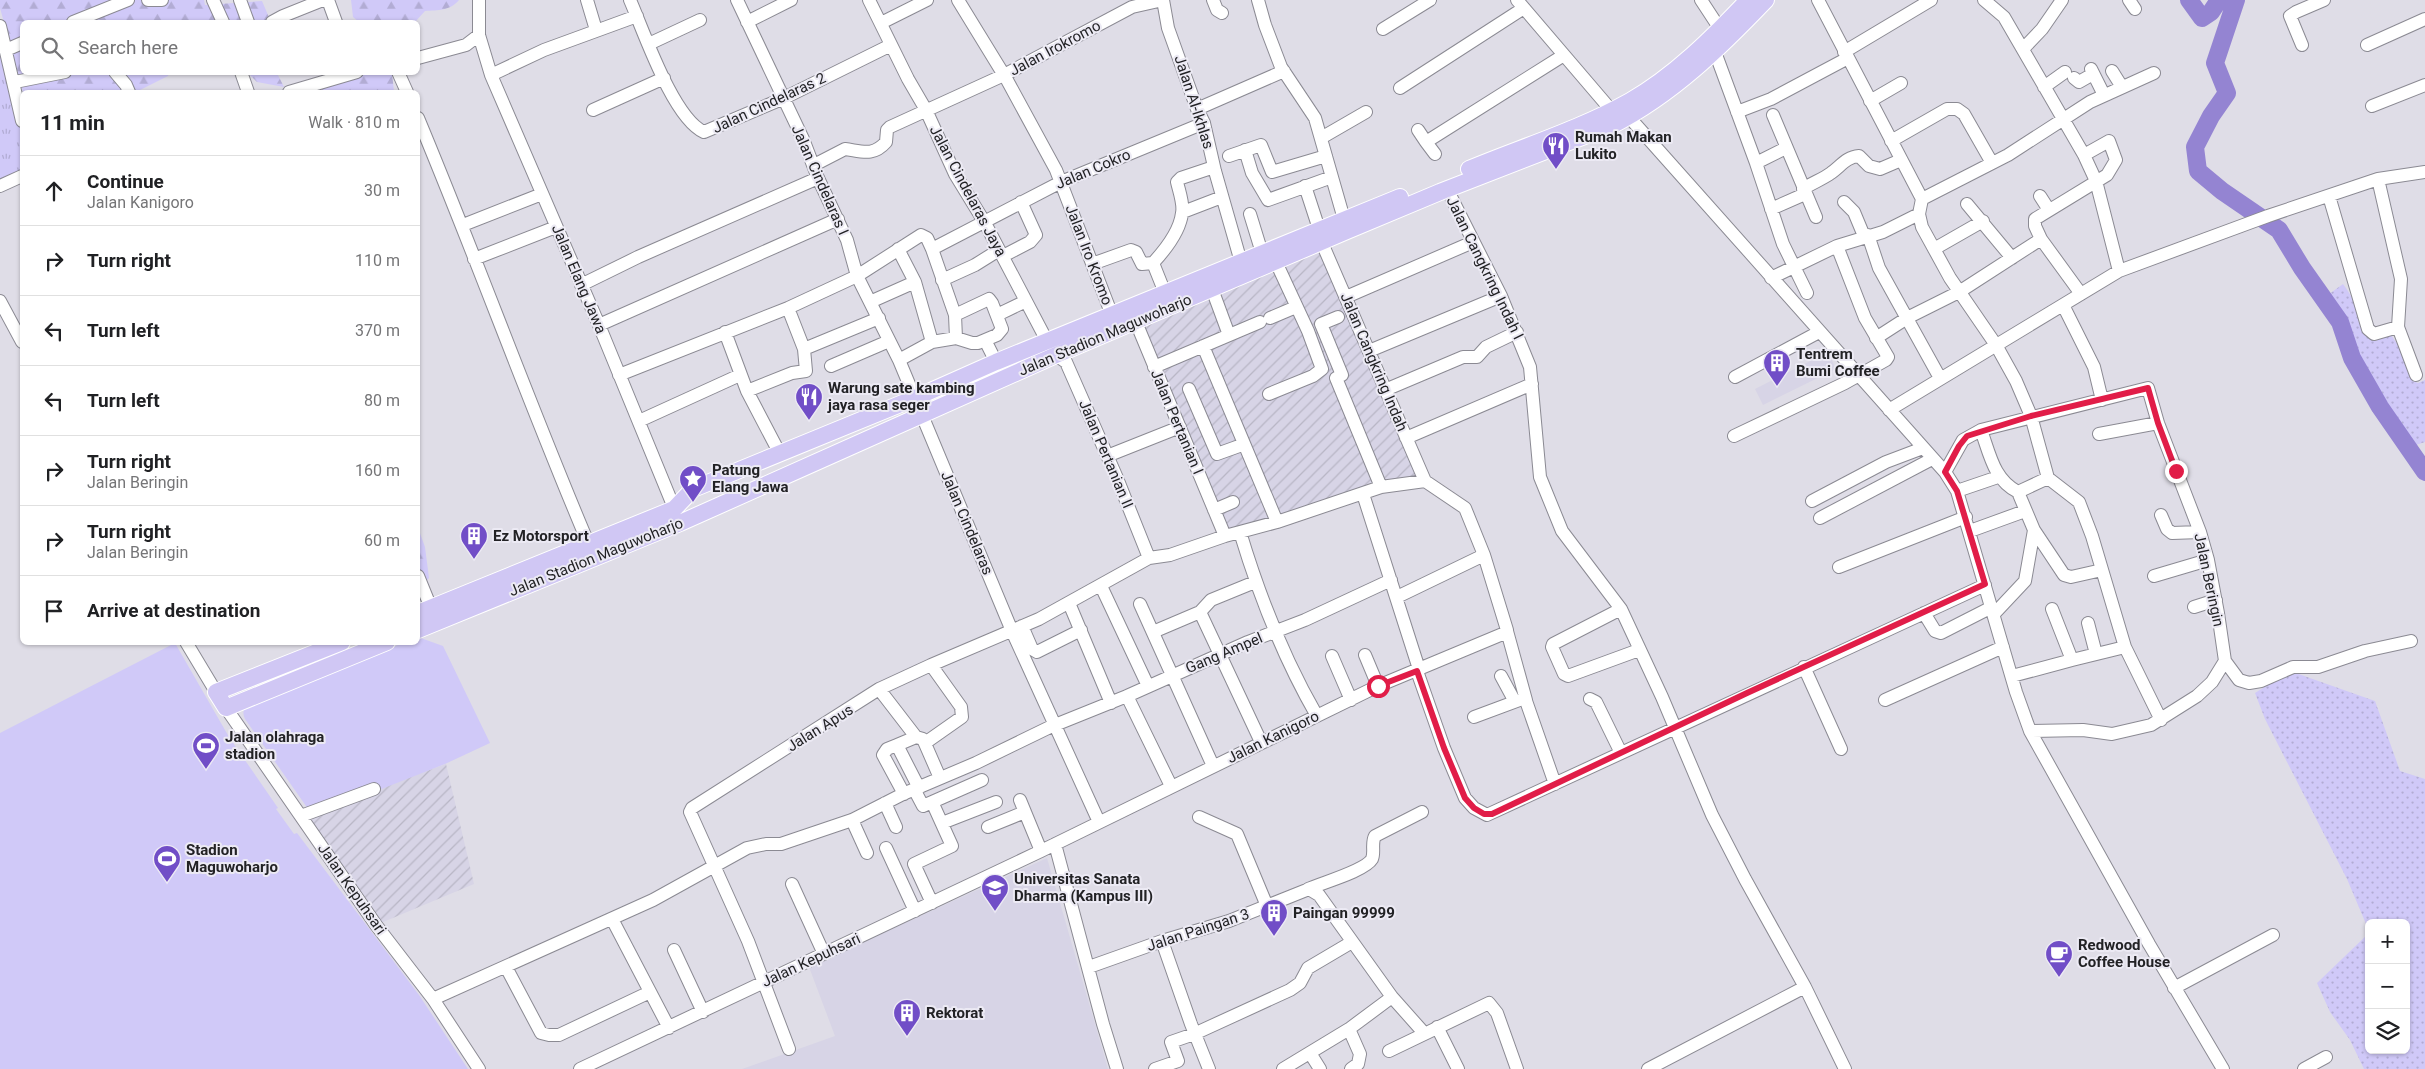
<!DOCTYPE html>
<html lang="en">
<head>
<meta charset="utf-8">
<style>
	body { margin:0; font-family:Roboto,sans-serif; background:#f2f2f2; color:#202124 }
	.controls { position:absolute; right:15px; bottom:15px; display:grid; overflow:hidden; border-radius:8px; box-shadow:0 1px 4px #0004 }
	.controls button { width:45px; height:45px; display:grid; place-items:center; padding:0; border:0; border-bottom:1px solid #e0e0e0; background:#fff; color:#202124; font:25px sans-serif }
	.stop { position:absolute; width:15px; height:15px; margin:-11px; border:4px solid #e11d48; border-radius:50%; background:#fff }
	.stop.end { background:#e11d48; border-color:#fff; box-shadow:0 1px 5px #0008 }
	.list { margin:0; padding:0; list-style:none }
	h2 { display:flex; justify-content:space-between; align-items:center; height:65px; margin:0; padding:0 20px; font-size:21px }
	h2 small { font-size:16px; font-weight:400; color:#757577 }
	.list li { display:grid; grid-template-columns:32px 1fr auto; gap:15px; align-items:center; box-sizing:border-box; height:70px; padding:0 20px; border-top:1px solid #e0e0e0 }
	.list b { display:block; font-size:19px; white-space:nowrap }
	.list p { margin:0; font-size:16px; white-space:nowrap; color:#757577 }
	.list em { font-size:16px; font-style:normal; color:#757577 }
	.icon { flex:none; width:28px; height:28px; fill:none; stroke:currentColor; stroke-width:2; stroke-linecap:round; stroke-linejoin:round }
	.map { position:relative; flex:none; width:2425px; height:1069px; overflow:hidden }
	.search { position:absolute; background:#fff; box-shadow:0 1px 4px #0004; left:20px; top:20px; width:400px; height:55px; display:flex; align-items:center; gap:12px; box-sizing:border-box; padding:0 18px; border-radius:8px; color:#757577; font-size:19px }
	.panel { position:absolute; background:#fff; box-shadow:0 1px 4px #0004; left:20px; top:90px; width:400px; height:555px; border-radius:8px }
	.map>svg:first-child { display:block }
	.built { fill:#d7d4e6 }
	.industrial { fill:url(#industrial-furrows) }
	.grass { fill:url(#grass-tufts) }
	.forest { fill:url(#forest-firs) }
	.park { fill:url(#park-dots) }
	.garden { fill:#d0c9f8 }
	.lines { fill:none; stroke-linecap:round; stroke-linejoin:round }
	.river { stroke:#9484d2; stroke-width:18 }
	.minor-casing { stroke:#8b8a93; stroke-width:14 }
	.major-casing { stroke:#fff; stroke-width:18 }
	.minor { stroke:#fff; stroke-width:12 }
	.major { stroke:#d0c7f4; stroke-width:16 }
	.route { stroke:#e11d48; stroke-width:6 }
	.labels { text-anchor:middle; stroke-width:4; stroke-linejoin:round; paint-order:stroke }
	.street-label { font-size:15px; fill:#222225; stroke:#eceaf4 }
	.poi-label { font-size:15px; font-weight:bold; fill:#222225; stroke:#eceaf4; text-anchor:start }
</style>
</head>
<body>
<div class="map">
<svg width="2425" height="1069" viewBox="0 0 2425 1069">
	<defs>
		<pattern id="industrial-furrows" width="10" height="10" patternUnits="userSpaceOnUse" patternTransform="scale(1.25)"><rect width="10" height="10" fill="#d7d4e6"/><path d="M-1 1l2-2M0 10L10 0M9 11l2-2" fill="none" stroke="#b8b6c5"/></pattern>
		<pattern id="grass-tufts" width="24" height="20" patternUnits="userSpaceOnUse" patternTransform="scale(1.25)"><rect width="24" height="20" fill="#d0c9f8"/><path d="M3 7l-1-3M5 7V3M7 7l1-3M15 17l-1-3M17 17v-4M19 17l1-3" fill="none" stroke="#b2acd4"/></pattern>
		<pattern id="forest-firs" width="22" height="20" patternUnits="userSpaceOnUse" patternTransform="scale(1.25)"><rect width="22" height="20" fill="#d0c9f8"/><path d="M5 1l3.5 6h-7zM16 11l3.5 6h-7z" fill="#b2acd4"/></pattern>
		<pattern id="park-dots" width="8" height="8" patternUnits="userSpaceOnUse" patternTransform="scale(1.25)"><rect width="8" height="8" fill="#d0c9f8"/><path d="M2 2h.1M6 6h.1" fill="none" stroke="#b2acd4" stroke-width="1.8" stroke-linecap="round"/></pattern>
	</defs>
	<rect width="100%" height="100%" fill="#dfdde7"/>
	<!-- built -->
	<path class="built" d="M1828,352L1836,369L1763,405L1755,389Z
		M1047,858L1108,1069H742L835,1036L809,967Z"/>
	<!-- industrial -->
	<path class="industrial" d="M1322,243L1425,481L1225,536L1135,321Z
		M446,764L474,884L376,925L301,816Z"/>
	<!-- grass -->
	<path class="grass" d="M0,31L22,116V173L0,183Z"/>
	<!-- forest -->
	<path class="forest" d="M0,0H204L205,5L262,1L271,22H22V72L169,73L168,76L136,92H23L0,8Z
		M351,0H459C450,11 438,10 425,11L415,22H359L353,17Z
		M248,73H277L284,87L257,82Z
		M346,73H392L394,92H290Z
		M418,528L425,547L429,578L420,588L418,587Z"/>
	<!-- park -->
	<path class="park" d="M2343,284C2356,301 2363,322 2375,341L2391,335L2403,352L2413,381L2418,383L2425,380V442L2413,446L2403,433L2370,383L2357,360L2347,324L2339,311L2325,297Z
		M2290,671L2375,701L2400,771L2425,779V1069H2364L2350,1040L2330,1012L2317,983L2369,933V1050H2406V923H2369V931L2347,879L2265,719L2255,693Z"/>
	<!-- garden -->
	<path class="garden" d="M418,637L443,646L490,743L445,764L313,816L245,719C241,711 245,707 251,701L403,643L418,642Z
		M175,643L229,737L278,808L276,809L294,834L297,833L419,995L468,1069H0V733Z"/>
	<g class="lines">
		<!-- river -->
		<path class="river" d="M2189,0L2202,18L2211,12L2219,0
			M2236,0L2215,63L2227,93L2211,116L2195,147L2198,171L2222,191L2279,230L2302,268L2340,322L2352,358L2380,407L2425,472"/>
		<defs>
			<path id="minor" d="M148,0H162
				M213,0L223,22
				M240,0L248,22
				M328,0L336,22
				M479,0V35L491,75L599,325L677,515
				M587,0L596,30
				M630,0C644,32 673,118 704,132L782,99L891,45
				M737,0L803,139L818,178L847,240L857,276L899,360L1012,631L1099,822
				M869,0L908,79L926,110L955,174L985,223L1047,341L1056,355L1066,362L1117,478L1149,558
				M958,0L1007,80L1056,170L1115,323
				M1163,0L1168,28L1197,109L1204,123L1215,171L1241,262
				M1213,0L1217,10L1222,13
				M1258,0L1265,25L1281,67L1315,118L1346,226
				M1517,0L1611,110
				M1701,0L1720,29
				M1818,0L1922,199L1919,214L1922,227L1950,278L1996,345L2016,381L2031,416L2048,478L2079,502L2092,536L2125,647L2161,720
				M1984,0L2004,17L2084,155L2096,181L2119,271
				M2129,0L2135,9
				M73,22L128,0
				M272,22L283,16L323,0
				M747,22L791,0
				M881,23L927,0
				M0,26L22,121
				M1383,29L1430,0
				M648,41L653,42L700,20
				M2302,45L2290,16L2296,12L2324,0
				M2367,45L2425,19
				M2023,49L2042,29L2062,0
				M6,50L22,43
				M1715,52L1756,163L1783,244L1807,293
				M1844,52L1931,0
				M418,58L466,45L479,35
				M2091,69L2104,95
				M2112,71L2122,87
				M115,72L126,85L129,92
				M241,72L248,92
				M398,72L407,92
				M491,75L544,50L637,16
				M2074,78L2079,82L2093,74
				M15,82L65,72
				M2044,87L2065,72
				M1400,88L1524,8
				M289,92L357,72
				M1870,101L1901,83
				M2372,106L2425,85
				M1197,109L1284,71
				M593,110L664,78
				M1737,112L1771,99L1848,58
				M1773,115L1816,217
				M1629,117L1945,472L1957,491L2016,692L2030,731L2149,944L2223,1069
				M418,118C477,259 529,404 589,545
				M1418,130L1426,142L1564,55
				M1321,138L1366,112
				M1891,141L1947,109H1957L1964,114L1992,163
				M1426,142L1435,154
				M1245,150L1252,173L1268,200L1332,177
				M1229,156L1261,145L1272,172L1326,156
				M1756,163L1786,148
				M814,165L845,149C861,151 873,157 886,142L887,130L890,127L1004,75L1132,7L1163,0
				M2378,179L2401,279L2398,327L2416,375
				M0,186L22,176
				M1305,186L1319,229
				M1447,189L1501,296L1530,367L1540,477L1562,531L1621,609L1662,697L1712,815L1745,879L1805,987L1845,1069
				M1803,189C1812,183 1823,179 1831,173C1841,166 1846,157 1859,156L1869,166L1880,169L1901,160
				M2040,196L2049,210
				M2329,196L2368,329L2374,334L2398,327
				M1922,199L2008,155L2090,102L2154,73
				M1844,202L1854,212L1864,236
				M1967,204L2012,258
				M1771,209L1805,194
				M1183,212L1222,197
				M1250,214L1262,253
				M463,225L542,194
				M1868,235L1879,268L1940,378
				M2041,239L2081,294
				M1322,243L1425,481
				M932,249L955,315L956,338
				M1934,249L1983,221
				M1003,256L1030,242L1036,235L1021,202
				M474,259L556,227
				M1092,264L1131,250L1136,252L1142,264L1153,263
				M1771,278L1837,246L1883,232L1919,214
				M942,280L975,265L999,250
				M915,282L932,342
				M581,285L638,257L818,178
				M1212,289L1229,335
				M1165,293L1153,263C1165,250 1180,231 1182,213C1184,204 1179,191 1177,182L1181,178L1214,167
				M1346,297L1473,242
				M0,301L22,342
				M870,302L915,282L898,249
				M2063,305L2094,367L2102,400
				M788,308L804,349
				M997,315L1026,301
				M1133,315L1225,536
				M1338,317L1321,324L1342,375L1336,378L1381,487
				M1270,318L1296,307
				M599,325L838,219
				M725,332L747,391L792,373L806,371L804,349L879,318
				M1876,338L1907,318L1959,292L2041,239L2035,226V219L2107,175L2116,160L2109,141L2084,155
				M985,340L996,362
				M1203,346L1277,522
				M1369,351L1501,296
				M899,360L932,342L956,338L972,343H978L997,335L1002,329L992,303L989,299L955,315
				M831,366L889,341
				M1154,367L1260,322
				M619,375L788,308L857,276L921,235L927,238L932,249L1061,182L1204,123
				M1735,377L1819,332
				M1189,389L1217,454L1242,445
				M1385,390L1463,357H1477L1486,347L1517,332
				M747,391L780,454
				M1269,394L1313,376L1322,369L1308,331L1276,262
				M1889,410L2119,271L2268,216L2378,179L2425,172
				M639,421L740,375
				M1981,430C1990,455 1994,480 2018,492
				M2099,434L2158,423
				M1734,436L1845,383L1886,360L1888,357L1865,318L1837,246
				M1406,438L1532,384
				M1107,456L1180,427
				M1945,472L1963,440L1981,430L2148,388L2158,423L2200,532L2208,560L2218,613L2225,661L2212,682L2197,696L2151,725L2112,734L2083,730L2030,731
				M1957,491L1998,477
				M1363,494L1419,669
				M1812,501L1886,462L1923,448
				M1214,510L1233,502
				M2161,515L2167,529L2172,533L2200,532
				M1820,518L1932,459
				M2034,530L2064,575L2071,577L2102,570
				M1970,531L2025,511
				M1240,532C1259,595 1284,659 1317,716
				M1839,567L1966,517
				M418,576L431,608
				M2154,576L2208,560
				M1101,586L1148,686
				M1397,597L1484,555
				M1069,603L1111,703
				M1140,604L1213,766
				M2194,607L2216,600
				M1621,609L1553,644L1552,647L1564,674L1568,676L1639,650
				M1200,612L1261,742
				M1924,613L1935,631L1941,633L1992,607
				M1994,614L2025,581L2034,530L2018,492L2048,478
				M2088,623L2096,654
				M1022,626L1032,649L1037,652L1081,630
				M1507,631L1526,700
				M1153,632L1200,612L1211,600L1255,582
				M186,642L216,692
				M1365,655L1378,686
				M1332,656L1351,700
				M2072,660L2125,647
				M2225,661L2239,680L2249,683L2261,681L2293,667H2318L2365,651L2411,641
				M1804,667L1841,749
				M1417,671L1444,748L1465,798L1474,808L1487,815L1985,585
				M1501,676L1514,700
				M2012,676L2072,660L2052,609
				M879,689L916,737L923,739L940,778
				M1127,696L1171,786
				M1590,699L1596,702L1621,753
				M1885,700L2003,647
				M226,708L376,925L433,999L479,1069
				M1474,717L1525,698L1555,784
				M916,737L897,745L919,788
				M925,743L962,717L961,707L931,665
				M897,745L887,749L883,755L904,794
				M914,789L923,806L982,780
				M1020,800L1041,851
				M885,803L896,827
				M301,816L374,789
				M1199,817L1237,834L1267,906
				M852,820L867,853
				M942,823L996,802
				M988,827L1025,812
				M1055,844L1103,1024L1117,1069
				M886,848L915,911
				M792,884L824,954
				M1308,889C1321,883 1365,871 1372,859C1375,852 1371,843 1375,836L1422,812
				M932,903L914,864L952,846L933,804
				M612,919L669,1028
				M1162,941L1191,1024L1209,1069
				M674,950L703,1012
				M506,967L541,1033L549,1035H559L650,992
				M1089,967L1162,941L1229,921L1309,889L1319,895L1392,997
				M2174,988L2273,935
				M433,999L653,900L747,848L766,844H781L852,820L903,794L976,763L1050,727L1127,696L1248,642L1305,620L1391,580
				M1437,1027L1458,1069
				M1349,1029L1360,1054L1358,1064L1351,1069
				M1389,1051L1489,1003L1497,1013L1517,1069
				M1310,1053L1320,1069
				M580,1069L1041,851L1378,686L1505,633L1507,630L1484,555L1465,508L1425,481L1381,487L1277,522L1225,536L1170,555L1149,558L1039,619L931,665L879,689L692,808L690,812L748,941L789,1049
				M1155,1069L1178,1061L1171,1042L1194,1034L1290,990L1300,983L1308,968L1352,942
				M1283,1069L1349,1029L1392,997L1424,1033
				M1648,1069L1805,987
				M2304,1069L2326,1057"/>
			<path id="major" d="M1469,169C1522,147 1580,129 1630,101C1674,76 1713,37 1748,0
				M418,613L674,509L693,489L915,398L996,362L1400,197
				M418,630L680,523L1056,355L1347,231L1440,192L1613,125C1672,95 1720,48 1766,0
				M342,642L216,692L226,708L387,642"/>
		</defs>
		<!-- minor casing -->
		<use href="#minor" class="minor-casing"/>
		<!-- major casing -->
		<use href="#major" class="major-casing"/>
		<!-- minor -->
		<use href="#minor" class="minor"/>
		<!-- major -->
		<use href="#major" class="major"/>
	</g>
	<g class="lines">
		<!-- route -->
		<path class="route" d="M1378,686L1417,671L1444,748L1465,798L1474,808L1484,814H1492L1747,693L1985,584L1957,491L1945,472L1959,446L1967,436L2031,416L2148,388L2158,423L2176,471"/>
	</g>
	<!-- icons -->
	<defs>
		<symbol id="restaurant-pin" viewBox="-11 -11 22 30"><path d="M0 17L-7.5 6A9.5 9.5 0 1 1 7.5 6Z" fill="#714ec7" stroke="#eceaf4"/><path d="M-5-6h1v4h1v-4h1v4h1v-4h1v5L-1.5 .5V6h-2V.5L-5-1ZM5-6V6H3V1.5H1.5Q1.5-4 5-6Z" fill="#fff"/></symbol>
		<symbol id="building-pin" viewBox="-11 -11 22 30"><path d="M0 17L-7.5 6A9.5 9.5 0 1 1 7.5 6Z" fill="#714ec7" stroke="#eceaf4"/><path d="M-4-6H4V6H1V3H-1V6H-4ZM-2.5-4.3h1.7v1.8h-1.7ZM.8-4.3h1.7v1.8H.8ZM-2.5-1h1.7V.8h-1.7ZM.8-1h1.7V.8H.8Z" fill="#fff"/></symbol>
		<symbol id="sight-pin" viewBox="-11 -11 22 30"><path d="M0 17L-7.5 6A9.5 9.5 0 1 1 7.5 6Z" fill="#714ec7" stroke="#eceaf4"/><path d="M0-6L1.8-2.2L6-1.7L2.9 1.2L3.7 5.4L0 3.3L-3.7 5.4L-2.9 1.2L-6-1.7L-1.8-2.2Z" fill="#fff"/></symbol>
		<symbol id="stadium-pin" viewBox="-11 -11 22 30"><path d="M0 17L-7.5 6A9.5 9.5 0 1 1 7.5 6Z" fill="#714ec7" stroke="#eceaf4"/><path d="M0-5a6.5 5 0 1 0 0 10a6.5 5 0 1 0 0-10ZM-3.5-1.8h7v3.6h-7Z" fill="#fff"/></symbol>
		<symbol id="university-pin" viewBox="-11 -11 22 30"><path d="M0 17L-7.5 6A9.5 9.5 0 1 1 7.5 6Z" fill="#714ec7" stroke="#eceaf4"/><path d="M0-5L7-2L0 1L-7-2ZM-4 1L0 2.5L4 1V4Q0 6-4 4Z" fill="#fff"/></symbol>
		<symbol id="cafe-pin" viewBox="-11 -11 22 30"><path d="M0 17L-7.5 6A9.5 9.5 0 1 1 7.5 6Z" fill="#714ec7" stroke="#eceaf4"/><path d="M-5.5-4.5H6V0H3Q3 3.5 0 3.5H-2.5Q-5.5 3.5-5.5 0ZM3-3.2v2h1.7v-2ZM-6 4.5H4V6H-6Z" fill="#fff"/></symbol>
	</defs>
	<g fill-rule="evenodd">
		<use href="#restaurant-pin" x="1540" y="130" width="32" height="43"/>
		<use href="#building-pin" x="1761" y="347" width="32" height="43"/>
		<use href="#restaurant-pin" x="793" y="381" width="32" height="43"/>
		<use href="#sight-pin" x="677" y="463" width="32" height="43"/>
		<use href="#building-pin" x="458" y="520" width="32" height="43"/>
		<use href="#stadium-pin" x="190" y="730" width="32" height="43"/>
		<use href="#stadium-pin" x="151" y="843" width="32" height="43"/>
		<use href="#university-pin" x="979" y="872" width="32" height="43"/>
		<use href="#building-pin" x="1258" y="897" width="32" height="43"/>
		<use href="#cafe-pin" x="2043" y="938" width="32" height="43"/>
		<use href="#building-pin" x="891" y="997" width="32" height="43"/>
	</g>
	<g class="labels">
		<!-- street labels -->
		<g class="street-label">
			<text transform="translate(1055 48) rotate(-28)" y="5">Jalan Irokromo</text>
			<text transform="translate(1194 102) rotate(72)" y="5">Jalan Al-Ikhlas</text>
			<text transform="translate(769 103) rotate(-25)" y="5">Jalan Cindelaras 2</text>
			<text transform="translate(1093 169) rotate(-23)" y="5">Jalan Cokro</text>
			<text transform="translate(820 180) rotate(66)" y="5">Jalan Cindelaras I</text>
			<text transform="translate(968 191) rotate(62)" y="5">Jalan Cindelaras Jaya</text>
			<text transform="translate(1089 255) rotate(69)" y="5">Jalan Iro Kromo</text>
			<text transform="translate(1485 268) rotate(64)" y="5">Jalan Cangkring Indah I</text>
			<text transform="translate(579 279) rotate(67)" y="5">Jalan Elang Jawa</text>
			<text transform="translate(1105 335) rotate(-23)" y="5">Jalan Stadion Maguwoharjo</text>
			<text transform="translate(1374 362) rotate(67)" y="5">Jalan Cangkring Indah</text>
			<text transform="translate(1177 422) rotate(67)" y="5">Jalan Pertanian I</text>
			<text transform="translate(1106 454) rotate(67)" y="5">Jalan Pertanian II</text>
			<text transform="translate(967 523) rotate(67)" y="5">Jalan Cindelaras</text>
			<text transform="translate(596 557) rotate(-22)" y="5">Jalan Stadion Maguwoharjo</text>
			<text transform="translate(2209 580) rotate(78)" y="5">Jalan Beringin</text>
			<text transform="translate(1224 653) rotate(-23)" y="5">Gang Ampel</text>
			<text transform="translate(820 728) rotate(-32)" y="5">Jalan Apus</text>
			<text transform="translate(1273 737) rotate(-26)" y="5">Jalan Kanigoro</text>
			<text transform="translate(352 889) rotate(55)" y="5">Jalan Kepuhsari</text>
			<text transform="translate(1198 930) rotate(-18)" y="5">Jalan Paingan 3</text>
			<text transform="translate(811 960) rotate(-25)" y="5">Jalan Kepuhsari</text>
		</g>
		<!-- poi labels -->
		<g class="poi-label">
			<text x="1575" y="142">Rumah Makan<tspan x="1575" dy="17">Lukito</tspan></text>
			<text x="1796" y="359">Tentrem<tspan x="1796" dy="17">Bumi Coffee</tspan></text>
			<text x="828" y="393">Warung sate kambing<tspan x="828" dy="17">jaya rasa seger</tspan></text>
			<text x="712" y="475">Patung<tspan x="712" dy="17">Elang Jawa</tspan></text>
			<text x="493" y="541">Ez Motorsport</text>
			<text x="225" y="742">Jalan olahraga<tspan x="225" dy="17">stadion</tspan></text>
			<text x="186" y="855">Stadion<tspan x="186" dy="17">Maguwoharjo</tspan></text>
			<text x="1014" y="884">Universitas Sanata<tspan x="1014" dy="17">Dharma (Kampus III)</tspan></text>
			<text x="1293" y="918">Paingan 99999</text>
			<text x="2078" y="950">Redwood<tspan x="2078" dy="17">Coffee House</tspan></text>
			<text x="926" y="1018">Rektorat</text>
		</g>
	</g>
</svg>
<div class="controls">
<button>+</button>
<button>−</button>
<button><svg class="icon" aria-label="layers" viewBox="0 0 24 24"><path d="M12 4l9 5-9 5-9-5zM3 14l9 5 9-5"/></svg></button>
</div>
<div class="stop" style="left:1378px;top:686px"></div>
<div class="stop end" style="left:2176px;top:471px"></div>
<div class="search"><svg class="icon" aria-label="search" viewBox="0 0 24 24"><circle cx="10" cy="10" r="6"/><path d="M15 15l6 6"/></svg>Search here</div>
<section class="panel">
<h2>11 min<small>Walk · 810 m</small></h2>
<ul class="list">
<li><svg class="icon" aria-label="ahead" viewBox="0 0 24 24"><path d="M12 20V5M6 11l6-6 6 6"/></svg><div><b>Continue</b><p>Jalan Kanigoro</p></div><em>30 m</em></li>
<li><svg class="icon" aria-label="right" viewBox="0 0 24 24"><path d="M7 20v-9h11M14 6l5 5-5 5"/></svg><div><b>Turn right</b></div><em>110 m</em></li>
<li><svg class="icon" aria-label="left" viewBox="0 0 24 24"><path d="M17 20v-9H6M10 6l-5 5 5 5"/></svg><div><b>Turn left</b></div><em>370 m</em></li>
<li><svg class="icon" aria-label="left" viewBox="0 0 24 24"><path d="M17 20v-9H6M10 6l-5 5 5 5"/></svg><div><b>Turn left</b></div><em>80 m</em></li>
<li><svg class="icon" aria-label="right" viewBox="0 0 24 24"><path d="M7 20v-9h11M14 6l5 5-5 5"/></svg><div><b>Turn right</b><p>Jalan Beringin</p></div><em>160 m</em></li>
<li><svg class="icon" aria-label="right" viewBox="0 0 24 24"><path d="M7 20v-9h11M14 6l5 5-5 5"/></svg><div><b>Turn right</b><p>Jalan Beringin</p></div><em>60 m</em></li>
<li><svg class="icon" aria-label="arrive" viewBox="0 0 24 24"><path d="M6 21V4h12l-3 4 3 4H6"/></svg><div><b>Arrive at destination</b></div></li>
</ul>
</section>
</div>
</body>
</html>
